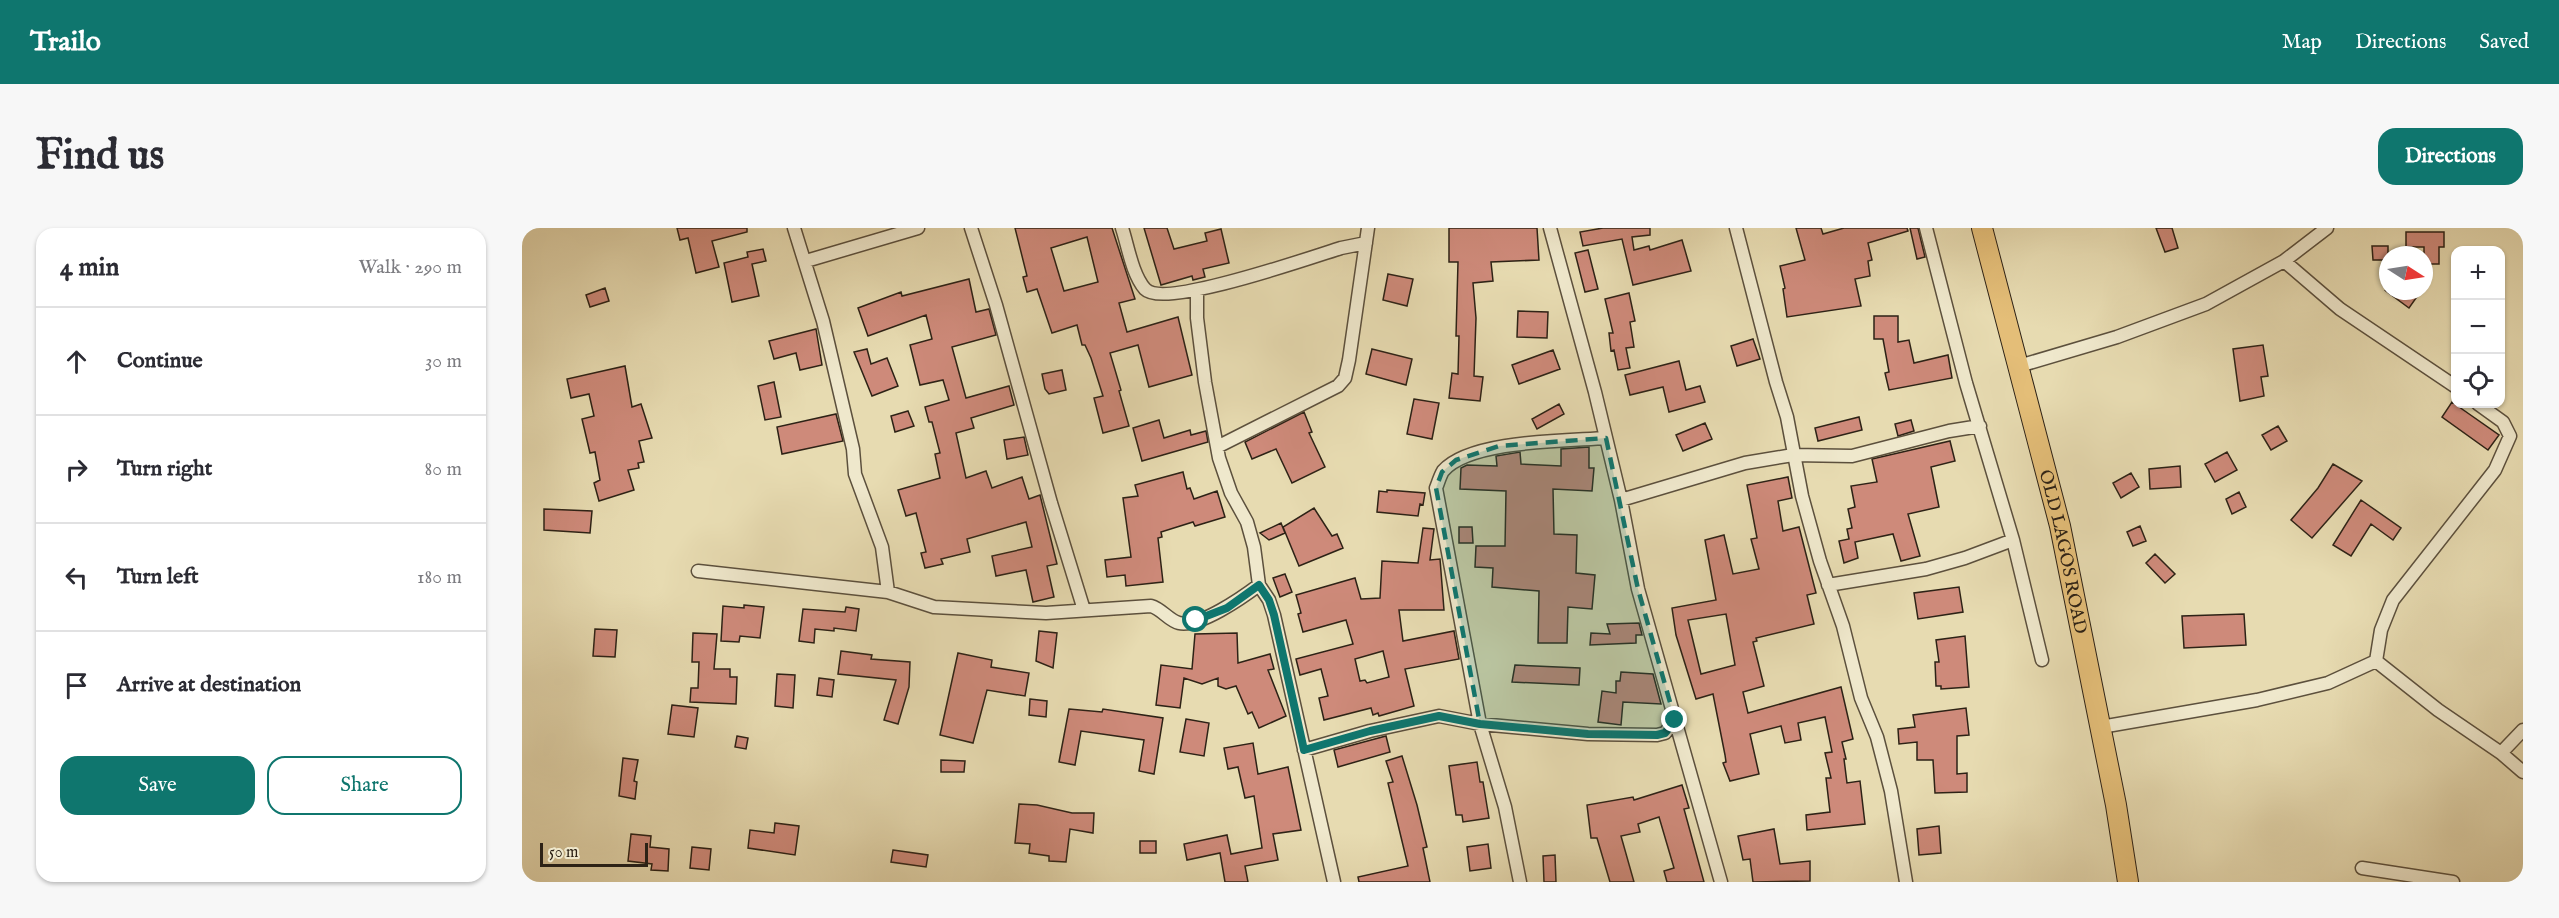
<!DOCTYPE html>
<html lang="en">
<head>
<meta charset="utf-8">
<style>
	body { margin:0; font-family:"IM FELL English",serif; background:#f7f7f7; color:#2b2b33 }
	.controls { position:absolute; right:18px; top:18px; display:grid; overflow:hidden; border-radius:12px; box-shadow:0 2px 4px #0004 }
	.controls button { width:54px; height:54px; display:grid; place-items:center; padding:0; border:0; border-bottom:2px solid #e1e1e2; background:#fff; color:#2b2b33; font:30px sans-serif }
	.compass { position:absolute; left:1857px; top:18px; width:54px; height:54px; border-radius:50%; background:#fff; box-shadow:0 2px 4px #0004; rotate:102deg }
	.scale { position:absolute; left:18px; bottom:15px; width:108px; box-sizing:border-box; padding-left:6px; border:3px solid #2d2216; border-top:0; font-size:16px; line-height:21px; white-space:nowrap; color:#2d2216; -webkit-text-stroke:4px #efe8cc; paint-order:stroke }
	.stop { position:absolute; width:18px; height:18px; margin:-14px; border:4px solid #0f766e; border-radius:50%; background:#fff }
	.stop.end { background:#0f766e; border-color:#fff; box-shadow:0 2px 6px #0008 }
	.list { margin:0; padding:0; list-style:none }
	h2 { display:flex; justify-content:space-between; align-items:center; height:78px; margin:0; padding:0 24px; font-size:26px }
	h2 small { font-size:20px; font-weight:400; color:#7c7c81 }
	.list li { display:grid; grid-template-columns:39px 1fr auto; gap:18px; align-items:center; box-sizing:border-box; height:108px; padding:0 24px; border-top:2px solid #e1e1e2 }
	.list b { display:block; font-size:22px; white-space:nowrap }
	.list em { font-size:20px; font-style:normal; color:#7c7c81 }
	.actions { display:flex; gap:12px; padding:18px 24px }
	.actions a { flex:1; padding:14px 0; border:2px solid #0f766e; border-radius:18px; text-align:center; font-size:21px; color:#0f766e }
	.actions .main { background:#0f766e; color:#fff }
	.icon { flex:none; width:33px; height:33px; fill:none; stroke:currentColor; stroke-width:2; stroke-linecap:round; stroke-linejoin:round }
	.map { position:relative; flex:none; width:2001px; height:654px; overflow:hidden; border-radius:18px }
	header { display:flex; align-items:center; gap:36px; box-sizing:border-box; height:84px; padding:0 30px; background:#0f766e; color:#fff }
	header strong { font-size:28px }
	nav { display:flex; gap:33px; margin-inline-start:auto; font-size:21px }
	.intro { display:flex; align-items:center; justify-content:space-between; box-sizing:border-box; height:144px; padding:0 36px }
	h1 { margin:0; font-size:42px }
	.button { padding:15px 27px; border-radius:18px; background:#0f766e; color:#fff; font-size:21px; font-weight:700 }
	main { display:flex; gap:36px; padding:0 36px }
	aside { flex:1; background:#fff; border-radius:18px; box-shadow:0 2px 4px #0004 }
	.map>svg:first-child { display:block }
	.building { fill:#ce8a7a; stroke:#2d2216; stroke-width:1.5; fill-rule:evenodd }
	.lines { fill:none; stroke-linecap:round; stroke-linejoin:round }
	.street-casing { stroke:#5c503d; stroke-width:15 }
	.primary-casing { stroke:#2d2216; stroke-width:22 }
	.street { stroke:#efe8cc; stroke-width:12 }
	.primary { stroke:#e4be78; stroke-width:20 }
	.route { stroke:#0f766e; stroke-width:8 }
	.marked { fill:#0f766e; fill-opacity:0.2; stroke:#0f766e; stroke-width:4.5; stroke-dasharray:12 8; stroke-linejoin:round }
	.labels { text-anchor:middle; stroke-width:6; stroke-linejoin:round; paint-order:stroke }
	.street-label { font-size:18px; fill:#2d2216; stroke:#efe8cc }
</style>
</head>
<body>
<header>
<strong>Trailo</strong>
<nav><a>Map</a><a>Directions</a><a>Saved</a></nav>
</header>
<div class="intro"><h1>Find us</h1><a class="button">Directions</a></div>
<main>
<aside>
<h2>4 min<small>Walk · 290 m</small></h2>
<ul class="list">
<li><svg class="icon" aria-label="ahead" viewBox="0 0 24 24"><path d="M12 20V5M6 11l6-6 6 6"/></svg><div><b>Continue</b></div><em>30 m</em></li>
<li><svg class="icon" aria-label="right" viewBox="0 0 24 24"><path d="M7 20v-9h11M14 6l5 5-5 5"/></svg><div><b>Turn right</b></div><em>80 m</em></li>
<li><svg class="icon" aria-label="left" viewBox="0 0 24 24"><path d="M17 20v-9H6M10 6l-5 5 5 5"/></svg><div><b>Turn left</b></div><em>180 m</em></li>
<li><svg class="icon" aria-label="arrive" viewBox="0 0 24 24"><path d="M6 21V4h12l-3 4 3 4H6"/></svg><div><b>Arrive at destination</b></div></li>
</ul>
<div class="actions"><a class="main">Save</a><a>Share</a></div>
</aside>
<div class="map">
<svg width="2001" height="654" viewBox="0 0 2001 654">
	<rect width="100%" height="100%" fill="#e7dbb1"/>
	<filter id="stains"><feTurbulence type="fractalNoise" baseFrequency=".00333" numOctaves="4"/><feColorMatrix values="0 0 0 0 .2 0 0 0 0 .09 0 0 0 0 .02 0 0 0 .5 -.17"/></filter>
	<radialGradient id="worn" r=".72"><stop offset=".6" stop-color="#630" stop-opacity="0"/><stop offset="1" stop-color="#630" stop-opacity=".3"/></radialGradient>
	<!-- building -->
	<path class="building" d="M155,0H225V4L190,13L197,39L174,45L166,10L158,12Z
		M493,0H590L613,71L597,75L605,104L656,89L670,147L627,159L616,117L588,125L599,162L597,163L607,198L581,205L572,170L581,168L569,130L563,117H560L555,97L530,105L515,61L505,64L501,49L505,48ZM565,9L576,54L542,63L529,20Z
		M622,0H645L652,21L685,13L683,5L699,1L707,35L681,41L683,49L671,52L670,48L639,57Z
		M927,0H1015L1017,32L969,34L971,53L951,55L954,90L952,148L961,149L958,173L927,170L930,145L936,146L937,108H934L936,34H927Z
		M1081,0H1128V7L1110,9L1112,22L1127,18L1128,22L1160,12L1169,43L1111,57L1100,11L1061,18L1058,4Z
		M1274,0H1299L1301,6L1322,0H1385L1386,3L1346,15L1350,32L1346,33L1348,48L1333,51L1339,78L1265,89L1261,61L1263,60L1258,38L1283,32Z
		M1388,0H1396L1403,29L1395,31Z
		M1634,0H1650L1656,20L1643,24Z
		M1884,4H1922V19H1917V36H1902V19H1884Z
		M1850,18H1866V32H1851Z
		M241,21L244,33L230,36L237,68L210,74L202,35L226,29L225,24Z
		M1066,22L1076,61L1063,64L1053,25Z
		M866,46L891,51L885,78L861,72Z
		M447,51L454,84L467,81L474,107L430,119L444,170L487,158L492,177L449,190L452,200L434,205L444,250L464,243L470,260L500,249L507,271L518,267L535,336L525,338L532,369L511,374L504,342L474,348L470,328L510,319L504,294L445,311L448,324L419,331L421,336L403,340L399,325L404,324L394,285L384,288L376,262L418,250L413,226L418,225L410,194H407L403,179L427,172L421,152L398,157L388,117L410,111L404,87L346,108L336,80L379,64L380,68Z
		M83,60L87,73L68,79L64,67Z
		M1864,63H1899L1887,80Z
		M1107,65L1113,93L1108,94L1112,119L1104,120L1108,140L1096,142L1092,122L1089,123L1087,105H1091L1083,71Z
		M996,83L1026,84L1025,110L995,109Z
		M1352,88H1376V114L1387,112L1392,135L1426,127L1430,150L1367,162L1363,145L1367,144L1361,111H1352Z
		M294,101L300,137L278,142L274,125L252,131L247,113Z
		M1231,111L1238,131L1215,138L1209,118Z
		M1741,117L1746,148L1739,149L1742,168L1718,173L1711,121Z
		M345,121L349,136L365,130L376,158L350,168L332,124Z
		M850,121L890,131L884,157L844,146Z
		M1031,122L1038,141L997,156L990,137Z
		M1157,133L1164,162L1178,158L1183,174L1147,184L1141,159L1108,167L1103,147Z
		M103,138L110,179L119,176L130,210L117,213L122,234L116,235L117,240L106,242L112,262L77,273L72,255L78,252L73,224L68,225L60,191L72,188L67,166L49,170L45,151Z
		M540,142L544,162L527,166L523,161L520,146Z
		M252,154L259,189L243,192L236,158Z
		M892,171L917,175L910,211L885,206Z
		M1930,174L1977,207L1966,222L1920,189Z
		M1037,176L1042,186L1015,201L1010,191Z
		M386,183L392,198L373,204L369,188Z
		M782,184L790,204L787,205L803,239L770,255L754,221L730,231L723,214Z
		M314,186L321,213L260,226L255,199Z
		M1337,189L1340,202L1296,213L1293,200Z
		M637,192L642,210L668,202L669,207L684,203L686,214L620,233L611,200Z
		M1389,192L1392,203L1376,208L1373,196Z
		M1183,195L1190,211L1161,223L1154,207Z
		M1756,198L1765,213L1749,222L1740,207Z
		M502,209L506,227L485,231L482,212Z
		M1428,213L1433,233L1409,239L1417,279L1386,286L1398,328L1379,333L1371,306L1333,314L1336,330L1322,335L1317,313L1327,311L1325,301L1330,300L1326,281L1333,279L1329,258L1355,254L1350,231Z
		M1067,219V240H1072L1070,263L1031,261L1032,306L1055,307L1054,345L1073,347L1070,381L1046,379L1045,415H1016L1017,363L970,359L971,340L953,339L954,318H983L984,263L938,261L939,240L945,237L975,238L974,228L998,224L999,236L1039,238V221Z
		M1705,224L1715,242L1693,254L1683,236Z
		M1811,236L1840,253L1790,310L1769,292L1796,260Z
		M1658,238L1659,259L1628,261L1627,241Z
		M661,244L665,261L668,260L672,271L695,263L703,289L673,298L671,294L639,304L640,309L636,310L641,354L604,358L603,347L585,349L583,332L609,329L601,270L616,268L613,257Z
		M1609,245L1617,259L1599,270L1591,255Z
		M1266,249L1270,270L1256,273L1261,303L1277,299L1294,365L1285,367L1292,396L1234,410L1235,413L1231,414L1242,458L1221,464L1226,485L1319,459L1331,511L1320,514L1324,531H1322L1325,555L1338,553L1343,596L1285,602L1284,587L1308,584L1304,550H1309L1303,525L1310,524L1303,489L1276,495L1279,512L1263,515L1259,498L1228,506L1237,546L1208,553L1201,535L1204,534L1203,527L1191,466L1174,471L1154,407L1150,380L1194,372L1183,312L1202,307L1211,346L1237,341L1229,311L1235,310L1225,257ZM1204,386L1213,437L1179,446L1166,392Z
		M865,262L903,265L901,277L898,276L896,288L855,284L857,263L865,264Z
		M1717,264L1724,279L1710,286L1704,271Z
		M1839,272L1879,300L1871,312L1849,296L1829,328L1811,317Z
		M792,280L810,308L815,306L821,320L777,338L761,299Z
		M22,281L70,283L68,305L22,302Z
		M759,295L763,305L747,312L738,305Z
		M1618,298L1624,313L1611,318L1605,304Z
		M937,299H950L951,315H937Z
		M901,300L912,301L908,332L918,331L922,382H877L881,413L932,403L937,431L883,441L892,478L857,488L856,485L851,487L849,480L802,492L797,470L806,468L799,441L778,447L774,431L831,416L824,392L781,404L776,386L779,385L774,367L833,350L839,371L858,370L860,333L896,335ZM861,423L867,449L845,455L843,452L838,453L833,431Z
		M1633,326L1653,346L1643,355L1624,335Z
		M763,346L770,364L758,369L751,350Z
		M1437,359L1441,384L1396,391L1392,365Z
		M222,377L242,379L238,410L218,408L217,414L199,413L201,378L222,380Z
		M324,379L337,381L334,403L312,400V403L293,401L292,415L277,413L281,381L323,384Z
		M1722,386L1724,417L1662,420L1660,388Z
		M1117,395L1120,407H1114V415L1068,417L1069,405L1088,406L1085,396Z
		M73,401L95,402L93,429L71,428Z
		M517,403L535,405L531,440L514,433Z
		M171,405L195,406L192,441H208V449H215L214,476L168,474L169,460H176L177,434H170Z
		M715,405L716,435L748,426L752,441L746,442L764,488L737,500L730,484L726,486L714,458L704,461L696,458V450L680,456L662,450L658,480L634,477L639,437L670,441L673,406Z
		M1443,408L1447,459L1419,461V458H1414L1413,434H1417L1414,412Z
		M319,423L350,427L349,431L388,434L387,459L376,496L362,492L374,452L316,446Z
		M436,425L470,432L469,439L507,445L503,468L465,462L451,515L418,507Z
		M993,437L1058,440L1057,457L990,454Z
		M1099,444L1131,446L1139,476L1101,474L1099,497L1076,494L1080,463L1094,465V453H1098Z
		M255,446L273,447L271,480L253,478Z
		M297,450L312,452L310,469L295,467Z
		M508,471L525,473L524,489L507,487Z
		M150,477L176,480L172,509L146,506Z
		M1444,480L1447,507L1435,508V546L1445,545V564L1413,565L1411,532H1395V514L1377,516L1376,501L1393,499L1391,487Z
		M547,481L580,484L581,481L641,490L632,546L617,543L622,512L559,503L553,537L537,534Z
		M664,491L687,495L682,528L658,524Z
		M215,508L226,510L224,521L213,519Z
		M864,508L868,524L816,539L812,522Z
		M731,515L736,546L766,539L779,602L751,606L756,632L723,638L726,654H703L698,625L665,632L662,616L705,607L709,626L740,620L732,568L723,570L716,539L706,541L702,520Z
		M880,528L895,577L905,619L901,620L908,654H837L836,649L886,638L866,555L871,554L864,533Z
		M101,530L116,532L112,553L115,554L113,571L97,568Z
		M419,532L443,533L442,544H419Z
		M955,534L958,554H961L967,590L941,594L940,587H934L927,538Z
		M1160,557L1167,580L1162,581L1182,654H1145L1142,643L1152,640L1137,589L1116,596L1118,604L1099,608L1112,654H1088L1075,610H1069L1065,577L1111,569L1112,572Z
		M497,576L515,577L550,585H572L571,605L548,601L544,634L527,633V628L507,625L508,616L493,615Z
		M253,595L277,598L273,627L226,620L228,602L252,605Z
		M1417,598L1419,625L1397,627L1395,601Z
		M1252,601L1258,636L1288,633V653L1231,654L1228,631L1221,632L1216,608Z
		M109,606L129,608L128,619L147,621L146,643L129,642L130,636L106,633Z
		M618,613H634V625H618Z
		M966,616L969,640L948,643L945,619Z
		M170,619L189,621L187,642L168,640Z
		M371,622L406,627L404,639L369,634Z
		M1033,627L1034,654H1022L1021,628Z"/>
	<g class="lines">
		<defs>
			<path id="street" d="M272,0L301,93L331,221L333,246L360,319L366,364
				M449,0L474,77L529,275L562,382
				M600,0C606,18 610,46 623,61C642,81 790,29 819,20L844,15
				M1028,0L1073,164L1099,272L1116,361L1199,654
				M1214,0L1254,154L1265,189L1280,268L1298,333L1321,398L1339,470L1355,509L1369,563L1384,654
				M1404,0L1444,155L1491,312L1520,432
				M284,33L396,0
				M1762,33L1818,81L1934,159
				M675,63V90L683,154L697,230L709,265L725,294L732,319L737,357L747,372L752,387L812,654
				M1497,138L1595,109L1684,76L1762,33L1805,0
				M695,219L816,158L823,150L827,132L846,0
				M1099,272L1223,235L1271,227L1330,228L1427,203L1458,198
				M176,343L366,364L412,379L524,385L629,378C640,381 646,392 657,395C677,400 721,369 737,357
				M1306,357L1404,341L1443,330L1491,312
				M1854,433L1859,402L1871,372L1973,242L1988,208L1981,194L1956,176
				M1854,433L1916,482L1979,525L2001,544
				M1579,499L1735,472L1806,455L1854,433
				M782,522L848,503L917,488L958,496L1066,506L1135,507L1143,505L1153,492
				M1979,525L2001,502
				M1840,640L1931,654
				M998,654L983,579L958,496L914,260C916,255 918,248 921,243C948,212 1044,213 1084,210"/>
			<g id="primary">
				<path id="s1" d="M1460,0L1538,298L1594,577L1606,654"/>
			</g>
		</defs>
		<!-- street casing -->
		<use href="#street" class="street-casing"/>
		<!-- primary casing -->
		<use href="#primary" class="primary-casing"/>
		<!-- street -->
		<use href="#street" class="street"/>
		<!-- primary -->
		<use href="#primary" class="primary"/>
	</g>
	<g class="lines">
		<!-- route -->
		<path class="route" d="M674,392L705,380L737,357L747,372L752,387L782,522L848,503L917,488L958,496L1066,506L1135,507L1143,505L1153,492"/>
	</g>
	<!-- marked area -->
	<path class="marked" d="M1084,210L1116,361L1153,492L1143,505L1066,506L958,496L914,260L920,244L934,232L977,218Z"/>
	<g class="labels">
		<!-- street labels -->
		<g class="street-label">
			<text dy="6" stroke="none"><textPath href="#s1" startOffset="334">OLD LAGOS ROAD</textPath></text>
		</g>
	</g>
	<rect width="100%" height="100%" filter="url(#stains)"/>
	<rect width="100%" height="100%" fill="url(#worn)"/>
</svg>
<div class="controls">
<button>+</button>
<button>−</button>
<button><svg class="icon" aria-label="locate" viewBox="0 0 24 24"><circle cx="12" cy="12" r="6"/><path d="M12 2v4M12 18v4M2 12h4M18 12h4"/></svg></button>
</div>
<svg class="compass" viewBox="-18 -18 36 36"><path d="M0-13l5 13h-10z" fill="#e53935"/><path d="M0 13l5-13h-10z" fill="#7c7c81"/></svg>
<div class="scale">50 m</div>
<div class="stop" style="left:674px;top:392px"></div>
<div class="stop end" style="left:1153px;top:492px"></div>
</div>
</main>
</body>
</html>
